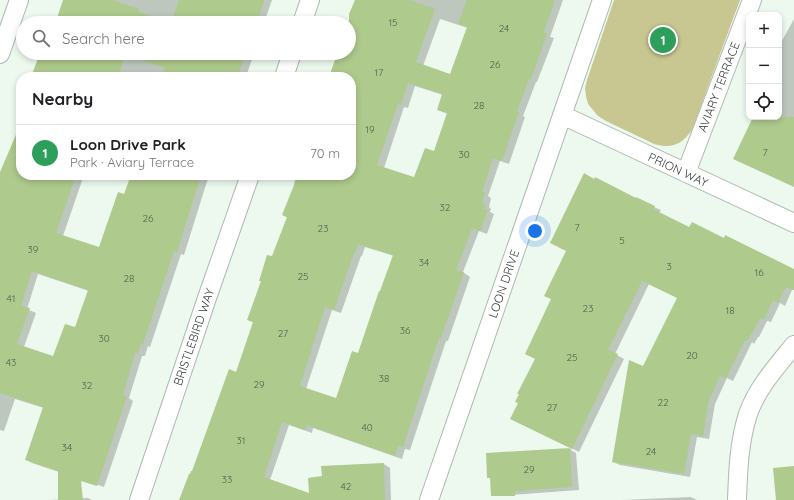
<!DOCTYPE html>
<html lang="en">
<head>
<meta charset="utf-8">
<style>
	body { margin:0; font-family:Quicksand,sans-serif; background:#f6f6f6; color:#202124 }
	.controls { position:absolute; right:12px; top:12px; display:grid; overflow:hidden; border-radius:8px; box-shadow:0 2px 6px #0003 }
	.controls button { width:36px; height:36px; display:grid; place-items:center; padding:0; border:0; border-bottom:1px solid #e0e0e0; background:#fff; color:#202124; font:20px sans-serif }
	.you { position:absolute; left:535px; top:231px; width:14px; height:14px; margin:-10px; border:3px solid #fff; border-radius:50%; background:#1a73e8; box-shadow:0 0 0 6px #1a73e833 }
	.badge { display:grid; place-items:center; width:26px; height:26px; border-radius:50%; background:#d93025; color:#fff; font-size:13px; font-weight:700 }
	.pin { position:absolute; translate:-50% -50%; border:2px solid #fff; box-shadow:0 1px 4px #0006 }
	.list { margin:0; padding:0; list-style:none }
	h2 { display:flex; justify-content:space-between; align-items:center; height:52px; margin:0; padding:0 16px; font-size:17px }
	h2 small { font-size:13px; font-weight:400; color:#757577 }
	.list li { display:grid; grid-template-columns:26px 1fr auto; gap:12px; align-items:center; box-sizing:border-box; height:56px; padding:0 16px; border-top:1px solid #e0e0e0 }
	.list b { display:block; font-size:15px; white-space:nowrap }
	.list p { margin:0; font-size:13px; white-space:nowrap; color:#757577 }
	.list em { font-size:13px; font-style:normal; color:#757577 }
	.icon { flex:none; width:22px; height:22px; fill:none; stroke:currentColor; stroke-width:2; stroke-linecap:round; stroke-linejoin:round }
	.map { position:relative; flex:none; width:794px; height:500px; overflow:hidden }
	.search { position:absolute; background:#fff; box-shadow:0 2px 6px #0003; left:16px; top:16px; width:340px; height:44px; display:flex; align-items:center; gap:10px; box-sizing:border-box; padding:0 14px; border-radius:22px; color:#757577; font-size:15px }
	.panel { position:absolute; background:#fff; box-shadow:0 2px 6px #0003; left:16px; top:72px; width:340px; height:108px; border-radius:16px }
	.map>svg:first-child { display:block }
	.green { fill:#c8c791 }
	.shadow { fill:#0003; fill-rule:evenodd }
	.building { fill:#aeca8d; fill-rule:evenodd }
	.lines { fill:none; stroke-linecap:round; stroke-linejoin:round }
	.minor-casing { stroke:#adb9ae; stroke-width:20 }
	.minor { stroke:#fff; stroke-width:18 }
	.labels { text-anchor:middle; stroke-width:3; stroke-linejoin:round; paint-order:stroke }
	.number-label { font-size:10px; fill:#545f4c }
	.street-label { font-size:12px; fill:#363b37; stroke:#fff }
</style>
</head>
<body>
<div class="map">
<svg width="794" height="500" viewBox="0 0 794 500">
	<rect width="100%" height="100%" fill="#edf9ee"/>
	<!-- green -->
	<path class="green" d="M614,0H740L692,130C681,145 672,149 654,144L606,121L598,116L588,104L586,96L585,88L587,80Z"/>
	<!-- shadow -->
	<path class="shadow" d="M64,0H272L264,23H61Z
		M356,0H563L550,37L554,38L537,82H536L523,116L525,117L509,164L500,161L488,196L491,198L489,207L491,209L490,212L494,214L487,234L479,231L463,272L470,277L448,341H446L410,450L405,449L402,459L313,428L312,433L289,425L270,480L310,494L323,477L384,464L390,468L391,500H180L236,373L254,323L249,320L288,218L283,215L295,184L294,183L297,175H351V77H330L342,60L344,53H349V38ZM440,19L468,28L451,75L423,66ZM415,86L443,95L438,110L448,114L434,152L414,179L384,168L404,107L408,108ZM365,247L394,256L358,354L336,399L306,389L332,310L341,313L361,256H362Z
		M794,19V187L754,117H779V46Z
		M48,53H254L246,77H37Z
		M21,124V175H84L63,236L100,248L125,195L132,175H209L184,255L181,254L150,347L148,346L145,356H142L129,398L133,401L104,487L32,463L26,459L44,408L15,399L4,431L0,430V180ZM38,274L89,291L76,328L53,357L24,347L36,313L27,309Z
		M636,199L654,207L661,210L659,213L690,228L724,239L794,270V290H792L785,306L780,303L771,322L767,321L759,337H758L754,344L752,342L733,381L727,378L715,404L709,439L697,437L690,477L620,465L613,462L644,368L678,298L649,284L615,354L624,359L579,452L511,419Z
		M571,449V450L576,453L579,490L498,496L491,479L488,477L487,454Z
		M691,497L697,500H622Z
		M88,498L92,500H50Z"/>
	<!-- building -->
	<path class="building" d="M63,0H113L139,9L138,11L171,23L179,0H264L257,23H62L63,20L57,18Z
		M355,0H410L435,9L416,62L450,74L467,27L458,24L467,0H555L544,32L547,34L531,79H529L517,112H519L502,161L493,158L482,192L485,193L482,203L485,204L484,209L488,210L480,231L472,228L456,270L464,272L441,338H439L403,447L398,446L395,456L307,425L305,430L282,422L264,477L309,493L308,478L322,476L321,466L384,463L385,500H179L189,474H190L191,471H192L229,369L236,372L253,322L247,320L261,281H259L267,255L272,256L287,217L282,215L298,175H351V77H329L336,57L341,59L343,53H349V14ZM408,83L442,94L437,110L447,113L434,151L425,148L414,177L377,165L398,104L401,105ZM358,244L393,255L380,291H379L358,353L352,351L336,398L300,386L325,307L334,310L354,253L355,254Z
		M40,53H246L237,77H162L165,68L125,55L118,77H31Z
		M753,117H794V187L733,159Z
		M21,123V175H76L56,233L99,247L118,192L124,194L131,175H201L177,252L174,251L143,344L141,343L138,353H135L123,395L127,396L97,486L81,481L83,500H58V471L25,460L43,407L0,393V172ZM32,271L88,290L75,327L65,324L53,356L17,344L30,308L21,306Z
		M584,173L594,179L595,177L636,198V197L655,206L653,209L689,227L692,222L724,238L725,235L794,269V290L786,287L778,303L773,300L764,320L760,318L752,334H751L747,341L745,340L726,378L720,376L709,400L703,436L691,434L684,474L612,462L629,360L643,366L677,298L642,281L608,350L618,354L572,449L510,419L518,403L515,402L519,394H517L535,359L525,354L551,299L544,296L566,251L550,243Z
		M570,448L572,487L515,491V496H491L490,478H487L486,453Z
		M794,466V500H776L773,468Z"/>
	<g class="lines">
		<defs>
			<path id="minor" d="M302,23L310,0
				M0,54L19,0
				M284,77L292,53
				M562,115L794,223
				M686,173L752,0
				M139,500L207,298L250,175
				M429,500L602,0
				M737,500C738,471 739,442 748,414C757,388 777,366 794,345"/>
		</defs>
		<!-- minor casing -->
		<use href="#minor" class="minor-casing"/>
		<!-- minor -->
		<use href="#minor" class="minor"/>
	</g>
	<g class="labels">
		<!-- number labels -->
		<g class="number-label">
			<text x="393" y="26">15</text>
			<text x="504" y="32">24</text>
			<text x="495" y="68">26</text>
			<text x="379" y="76">17</text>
			<text x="479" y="109">28</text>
			<text x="370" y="133">19</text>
			<text x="765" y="156">7</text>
			<text x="464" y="158">30</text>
			<text x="445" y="211">32</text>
			<text x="148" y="222">26</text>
			<text x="577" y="231">7</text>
			<text x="323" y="232">23</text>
			<text x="622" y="244">5</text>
			<text x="33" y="253">39</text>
			<text x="424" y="266">34</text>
			<text x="669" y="270">3</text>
			<text x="759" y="276">16</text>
			<text x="303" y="280">25</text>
			<text x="129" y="282">28</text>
			<text x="11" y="302">41</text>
			<text x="588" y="312">23</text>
			<text x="730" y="314">18</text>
			<text x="405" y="334">36</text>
			<text x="283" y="337">27</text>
			<text x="104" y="342">30</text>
			<text x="692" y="359">20</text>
			<text x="572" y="361">25</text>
			<text x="11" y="366">43</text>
			<text x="384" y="382">38</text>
			<text x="259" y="388">29</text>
			<text x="87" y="389">32</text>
			<text x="663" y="406">22</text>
			<text x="552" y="411">27</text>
			<text x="367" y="431">40</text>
			<text x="241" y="444">31</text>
			<text x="67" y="451">34</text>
			<text x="651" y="455">24</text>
			<text x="529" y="473">29</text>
			<text x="227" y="483">33</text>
			<text x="346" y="490">42</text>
		</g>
		<!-- street labels -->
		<g class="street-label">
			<text transform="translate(719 87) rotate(-69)" y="4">AVIARY TERRACE</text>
			<text transform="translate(678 170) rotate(25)" y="4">PRION WAY</text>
			<text transform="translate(504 284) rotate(-71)" y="4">LOON DRIVE</text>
			<text transform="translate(194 337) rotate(-71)" y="4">BRISTLEBIRD WAY</text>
		</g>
	</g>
</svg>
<div class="controls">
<button>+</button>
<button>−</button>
<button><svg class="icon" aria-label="locate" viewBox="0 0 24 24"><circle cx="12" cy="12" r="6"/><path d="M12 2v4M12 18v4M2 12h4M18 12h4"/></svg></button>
</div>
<div class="you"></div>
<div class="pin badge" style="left:663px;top:40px;background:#2e9e5b">1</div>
<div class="search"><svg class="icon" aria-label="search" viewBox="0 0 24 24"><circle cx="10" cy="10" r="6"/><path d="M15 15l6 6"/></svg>Search here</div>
<section class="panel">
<h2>Nearby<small></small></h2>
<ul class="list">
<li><span class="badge" style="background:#2e9e5b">1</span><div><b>Loon Drive Park</b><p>Park · Aviary Terrace</p></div><em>70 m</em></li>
</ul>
</section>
</div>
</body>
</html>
